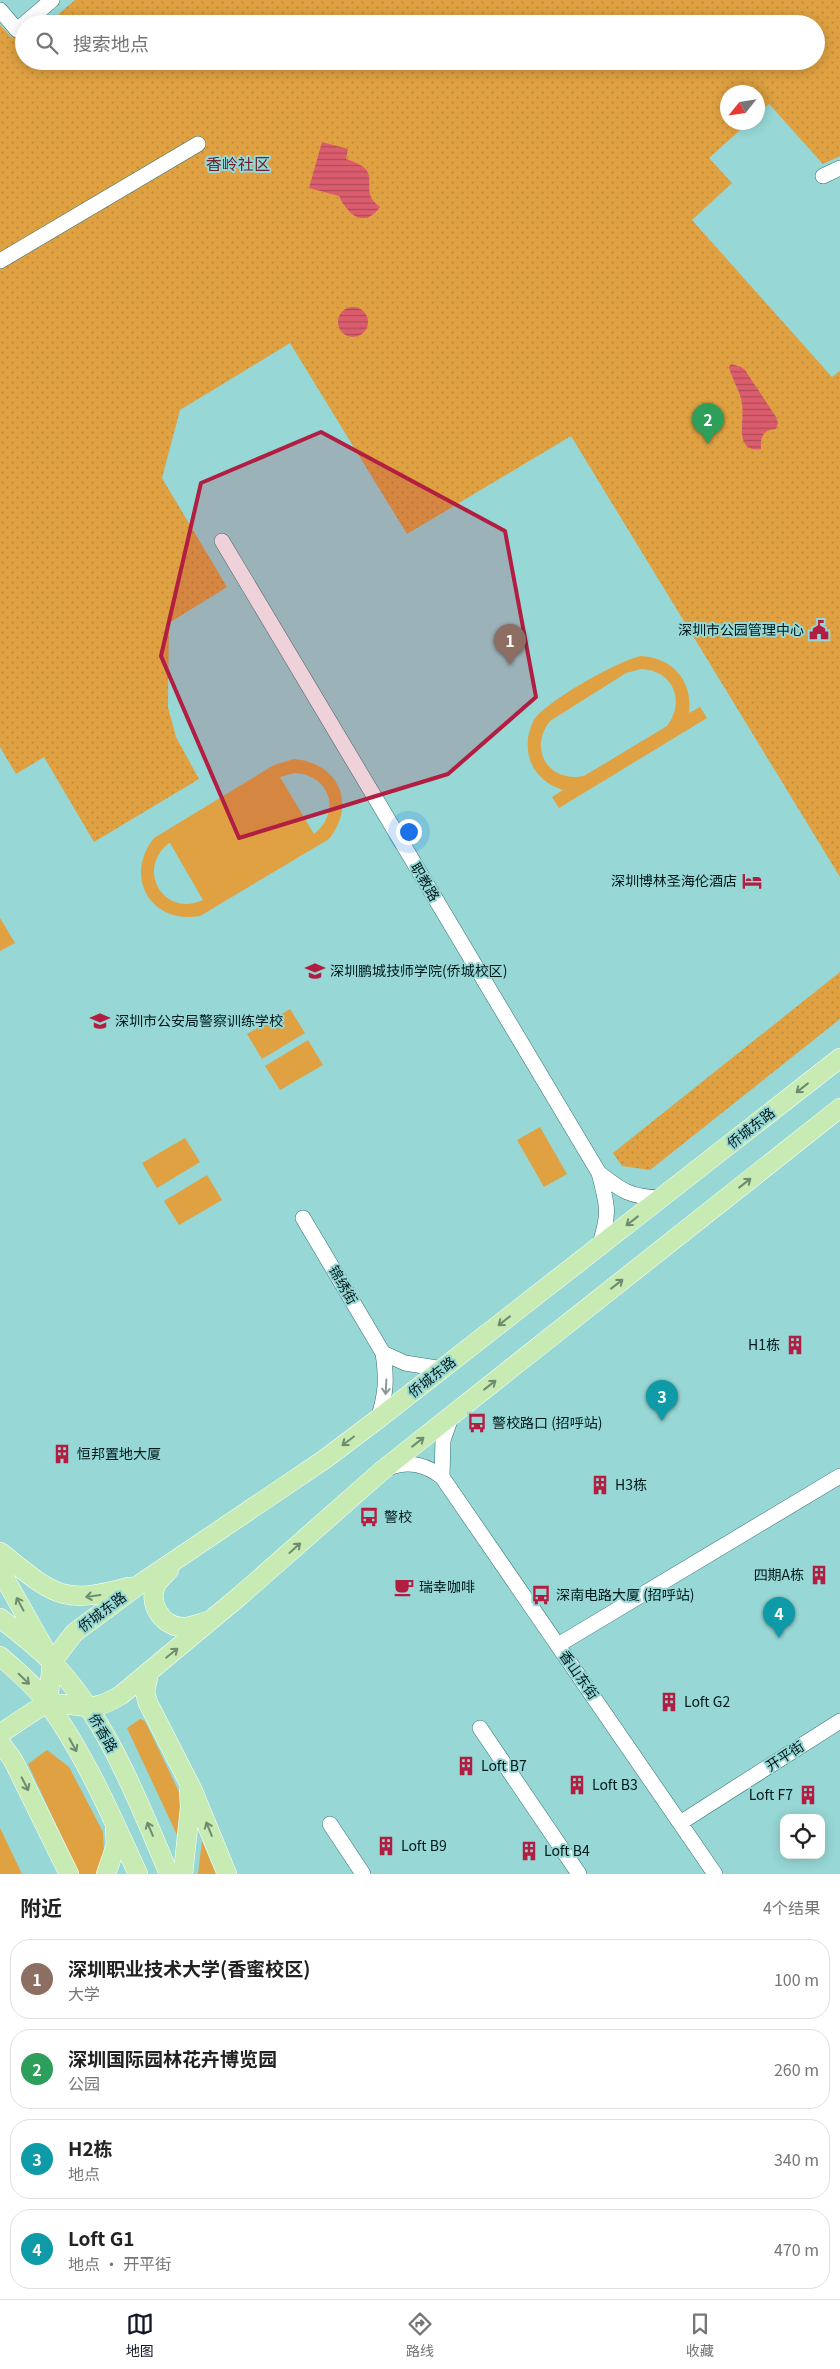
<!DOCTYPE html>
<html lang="zh">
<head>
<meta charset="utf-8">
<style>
	body { margin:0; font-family:Georgia,"Noto Sans SC",serif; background:#f6f6f6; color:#222 }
	.controls { position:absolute; right:15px; bottom:15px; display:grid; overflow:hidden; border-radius:10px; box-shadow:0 2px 12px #0003 }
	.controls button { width:45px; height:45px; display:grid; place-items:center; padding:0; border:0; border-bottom:1px solid #e0e0e0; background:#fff; color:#222; font:25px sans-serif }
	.compass { position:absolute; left:720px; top:85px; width:45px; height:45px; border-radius:50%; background:#fff; box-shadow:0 2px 12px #0003; rotate:240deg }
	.you { position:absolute; left:408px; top:831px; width:18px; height:18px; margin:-12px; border:4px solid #fff; border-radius:50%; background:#1a73e8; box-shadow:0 0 0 8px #1a73e833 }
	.badge { display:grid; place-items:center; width:32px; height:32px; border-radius:50%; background:#111827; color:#fff; font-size:16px; font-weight:700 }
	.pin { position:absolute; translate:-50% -41px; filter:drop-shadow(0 1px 2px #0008) }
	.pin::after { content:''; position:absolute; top:26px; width:18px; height:15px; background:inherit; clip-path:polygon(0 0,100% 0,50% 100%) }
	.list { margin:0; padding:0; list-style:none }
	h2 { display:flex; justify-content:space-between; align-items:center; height:65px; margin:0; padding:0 20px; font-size:21px }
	h2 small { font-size:16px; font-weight:400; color:#767676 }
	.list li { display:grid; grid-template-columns:32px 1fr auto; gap:15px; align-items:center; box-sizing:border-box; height:80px; margin:0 10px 10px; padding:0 10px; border:1px solid #e0e0e0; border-radius:20px }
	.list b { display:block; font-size:19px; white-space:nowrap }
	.list p { margin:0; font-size:16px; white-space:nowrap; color:#767676 }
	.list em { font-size:16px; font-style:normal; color:#767676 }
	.icon { flex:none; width:28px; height:28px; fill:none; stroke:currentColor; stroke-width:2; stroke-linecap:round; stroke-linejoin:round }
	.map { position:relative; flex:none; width:840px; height:1874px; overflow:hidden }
	.search { position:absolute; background:#fff; box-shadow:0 2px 12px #0003; left:15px; right:15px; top:15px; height:55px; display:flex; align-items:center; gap:12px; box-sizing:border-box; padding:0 18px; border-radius:28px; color:#767676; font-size:19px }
	.sheet { height:425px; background:#fff }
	nav { display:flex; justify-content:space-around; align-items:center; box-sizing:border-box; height:70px; border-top:1px solid #e0e0e0; background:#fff; font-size:14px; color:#767676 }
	nav a { display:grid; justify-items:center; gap:2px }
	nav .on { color:#111827 }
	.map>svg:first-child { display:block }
	.green { fill:#dfa142; fill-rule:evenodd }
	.park { fill:url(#park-dots) }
	.water { fill:url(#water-rules) }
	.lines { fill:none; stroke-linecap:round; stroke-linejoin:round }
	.minor-casing { stroke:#317070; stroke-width:16 }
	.major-casing { stroke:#fff; stroke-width:20 }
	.minor { stroke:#fff; stroke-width:15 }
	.major { stroke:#c8ebb3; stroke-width:19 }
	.oneway { stroke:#6e8c6e }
	.oneway2 { stroke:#8c9898 }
	.marked { fill:#b11e41; fill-opacity:0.2; stroke:#b11e41; stroke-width:4; stroke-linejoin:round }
	.labels { text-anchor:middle; stroke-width:4; stroke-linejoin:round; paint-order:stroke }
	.poi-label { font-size:14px; fill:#001919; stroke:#97d7d6; text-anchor:start }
	.street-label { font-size:14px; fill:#001919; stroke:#97d7d6 }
	.quarter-label { font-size:16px; fill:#6a242f; stroke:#97d7d6 }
</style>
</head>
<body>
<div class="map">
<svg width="840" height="1874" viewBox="0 0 840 1874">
	<defs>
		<pattern id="park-dots" width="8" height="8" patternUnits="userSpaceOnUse" patternTransform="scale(1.25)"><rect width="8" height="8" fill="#dfa142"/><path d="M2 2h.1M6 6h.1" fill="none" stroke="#be8a39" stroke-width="1.8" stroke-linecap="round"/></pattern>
		<pattern id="water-rules" width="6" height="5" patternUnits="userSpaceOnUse" patternTransform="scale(1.25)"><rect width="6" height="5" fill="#db5c6d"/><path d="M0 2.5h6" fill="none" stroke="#af4b59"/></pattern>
	</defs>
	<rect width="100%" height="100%" fill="#97d7d6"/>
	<!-- green -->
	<path class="green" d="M641,656C673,658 693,681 689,713L700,707L707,718L559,808L552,797L563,790C548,785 536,776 530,760C526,747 527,732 534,720C545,702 619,660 641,656ZM641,669C673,670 686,701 667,726L584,776C548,783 528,749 550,721L626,673Z
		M294,759C339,763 357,804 329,839L200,916C151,925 123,877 154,838L274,765ZM295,773C330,775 342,812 314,834L280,777ZM169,843H170L203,900C164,918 135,870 169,843Z
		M0,918L15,943L0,951Z
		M290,1009L305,1033L262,1059L247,1034Z
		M308,1040L323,1065L280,1090L265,1066Z
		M540,1127L567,1174L544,1187L517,1140Z
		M185,1138L200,1162L157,1188L142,1163Z
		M207,1175L222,1200L179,1225L164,1201Z
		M140,1719L145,1721L181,1796L177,1835L127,1728Z
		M47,1750L69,1767L103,1832L104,1853L100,1874H79L28,1764Z
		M0,1828L22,1874H0Z
		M202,1841L216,1874H198Z"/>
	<!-- park -->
	<path class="park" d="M75,0H840V156L823,164L769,104L758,114V92H728V122L748,123L709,158L732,183L692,220L832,377L840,371V877L571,436L407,534L290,343L180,410L162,478L227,587L169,623L168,707L176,737L199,779L94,842L44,757L16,774L0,747V25L11,37L24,39V61H816V24H47Z
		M840,972V1019L650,1170L622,1166L613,1153Z"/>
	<!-- water -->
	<path class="water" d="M322,142L348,149L346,159C389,172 354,188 380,207C364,229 348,215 339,196L309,188Z
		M338 322a15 15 0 1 1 30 0a15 15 0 1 1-30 0Z
		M731,364L741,367L745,370L776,417L778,423L776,429C763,430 760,437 761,449C733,453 745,420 742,404C741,392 732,380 729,367Z"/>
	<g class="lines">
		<defs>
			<path id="minor" d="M0,10L17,30L24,24
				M24,24L52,0
				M823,176L840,168
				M0,261L198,144
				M222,541L599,1173C608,1207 610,1213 599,1247
				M599,1173C622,1191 630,1197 661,1198
				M303,1218L383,1353C387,1380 386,1394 378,1419
				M383,1353L405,1363L443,1369
				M388,1468C408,1460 425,1464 442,1477L715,1874
				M442,1477L443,1440L452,1415
				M558,1645L840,1476
				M480,1728L579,1874
				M680,1823L840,1721
				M330,1824L363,1874"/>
			<path id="major" d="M0,1552C54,1594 60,1606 129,1587
				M0,1570L44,1648
				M169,1570C165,1574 159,1579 156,1585C148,1603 161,1625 181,1627C190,1628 199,1623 208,1621
				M0,1618C18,1632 36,1646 52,1662C108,1720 138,1801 169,1874
				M0,1656C17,1671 36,1687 49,1705C85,1755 112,1817 138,1874
				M149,1672L145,1692L148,1703L193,1791L227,1874
				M48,1703L52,1662L74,1633L140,1584L325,1459L378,1419L840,1058
				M0,1734C9,1728 42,1704 50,1704C83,1702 86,1716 121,1695L241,1595L384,1469L840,1108
				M0,1742L13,1760L69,1874
				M106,1874L116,1845L115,1828
				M183,1874L190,1808L189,1791"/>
		</defs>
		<!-- minor casing -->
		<use href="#minor" class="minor-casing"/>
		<!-- major casing -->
		<use href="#major" class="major-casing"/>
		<!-- minor -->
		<use href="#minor" class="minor"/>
		<!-- major -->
		<use href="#major" class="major"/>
	</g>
	<!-- one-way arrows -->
	<defs><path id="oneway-shaft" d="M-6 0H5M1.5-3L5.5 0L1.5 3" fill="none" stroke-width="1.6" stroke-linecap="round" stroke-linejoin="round" transform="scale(1.25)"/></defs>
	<g class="oneway">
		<use href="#oneway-shaft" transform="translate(802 1088) rotate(142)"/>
		<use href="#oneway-shaft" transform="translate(745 1183) rotate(-38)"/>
		<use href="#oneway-shaft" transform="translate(632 1221) rotate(142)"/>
		<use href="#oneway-shaft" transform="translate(617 1284) rotate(-38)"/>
		<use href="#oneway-shaft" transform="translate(504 1321) rotate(142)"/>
		<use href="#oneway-shaft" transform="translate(490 1385) rotate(-38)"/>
		<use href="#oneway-shaft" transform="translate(348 1441) rotate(143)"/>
		<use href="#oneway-shaft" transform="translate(418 1442) rotate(-38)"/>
		<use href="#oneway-shaft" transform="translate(295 1548) rotate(-42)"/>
		<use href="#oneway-shaft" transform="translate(93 1596) rotate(172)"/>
		<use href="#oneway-shaft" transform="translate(20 1604) rotate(-118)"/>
		<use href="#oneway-shaft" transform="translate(172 1653) rotate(-39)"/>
		<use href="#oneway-shaft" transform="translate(24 1679) rotate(44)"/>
		<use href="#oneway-shaft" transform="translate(73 1745) rotate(61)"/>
		<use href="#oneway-shaft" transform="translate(25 1784) rotate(63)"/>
		<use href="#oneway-shaft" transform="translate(150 1829) rotate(-113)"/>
		<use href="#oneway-shaft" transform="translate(209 1829) rotate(-112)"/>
	</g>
	<use class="oneway2" href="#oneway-shaft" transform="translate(386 1387) rotate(93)"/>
	<!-- marked area -->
	<path class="marked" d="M321,432L505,531L536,697L448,774L239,838L161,656L201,483Z"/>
	<!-- icons -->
	<defs>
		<symbol id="civic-bare" viewBox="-9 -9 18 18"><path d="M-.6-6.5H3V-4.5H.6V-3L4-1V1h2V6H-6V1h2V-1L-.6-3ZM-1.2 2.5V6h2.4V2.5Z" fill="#b11e41" stroke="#97d7d6" stroke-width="2.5" paint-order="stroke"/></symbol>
		<symbol id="hotel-bare" viewBox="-9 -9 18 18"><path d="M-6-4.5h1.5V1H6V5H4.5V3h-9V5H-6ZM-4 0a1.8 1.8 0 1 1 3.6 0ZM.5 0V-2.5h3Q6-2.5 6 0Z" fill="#b11e41" stroke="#97d7d6" stroke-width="2.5" paint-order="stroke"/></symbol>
		<symbol id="school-bare" viewBox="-9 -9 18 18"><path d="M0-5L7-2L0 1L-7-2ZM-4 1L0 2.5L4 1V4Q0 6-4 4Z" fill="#b11e41" stroke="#97d7d6" stroke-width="2.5" paint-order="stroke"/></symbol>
		<symbol id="building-bare" viewBox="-9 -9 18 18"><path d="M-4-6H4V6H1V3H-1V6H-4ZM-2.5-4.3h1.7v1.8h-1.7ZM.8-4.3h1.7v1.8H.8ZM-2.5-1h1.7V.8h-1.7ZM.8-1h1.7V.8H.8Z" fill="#b11e41" stroke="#97d7d6" stroke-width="2.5" paint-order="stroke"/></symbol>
		<symbol id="bus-bare" viewBox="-9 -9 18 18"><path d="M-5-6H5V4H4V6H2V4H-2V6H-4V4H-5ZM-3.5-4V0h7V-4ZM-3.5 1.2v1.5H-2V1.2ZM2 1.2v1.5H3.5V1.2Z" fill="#b11e41" stroke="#97d7d6" stroke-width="2.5" paint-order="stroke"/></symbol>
		<symbol id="cafe-bare" viewBox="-9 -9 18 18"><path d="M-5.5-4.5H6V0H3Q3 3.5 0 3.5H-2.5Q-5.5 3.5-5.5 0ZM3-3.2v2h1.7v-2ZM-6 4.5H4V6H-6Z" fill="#b11e41" stroke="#97d7d6" stroke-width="2.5" paint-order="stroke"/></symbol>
	</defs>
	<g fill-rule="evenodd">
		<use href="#civic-bare" x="805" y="616" width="28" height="28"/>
		<use href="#hotel-bare" x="738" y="867" width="28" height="28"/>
		<use href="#school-bare" x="301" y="957" width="28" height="28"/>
		<use href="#school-bare" x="86" y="1007" width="28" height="28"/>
		<use href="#building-bare" x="781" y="1331" width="28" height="28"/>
		<use href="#bus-bare" x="463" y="1409" width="28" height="28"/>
		<use href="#building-bare" x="48" y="1440" width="28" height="28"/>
		<use href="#building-bare" x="586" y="1471" width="28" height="28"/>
		<use href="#bus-bare" x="355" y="1503" width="28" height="28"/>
		<use href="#building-bare" x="805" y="1561" width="28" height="28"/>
		<use href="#cafe-bare" x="390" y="1573" width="28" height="28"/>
		<use href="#bus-bare" x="527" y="1581" width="28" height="28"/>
		<use href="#building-bare" x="655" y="1688" width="28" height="28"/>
		<use href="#building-bare" x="452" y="1752" width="28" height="28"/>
		<use href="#building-bare" x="563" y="1771" width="28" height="28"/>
		<use href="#building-bare" x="794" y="1781" width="28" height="28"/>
		<use href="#building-bare" x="372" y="1832" width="28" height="28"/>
		<use href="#building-bare" x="515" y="1837" width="28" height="28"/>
	</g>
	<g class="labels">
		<!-- poi labels -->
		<g class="poi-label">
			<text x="804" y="635" text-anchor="end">深圳市公园管理中心</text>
			<text x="737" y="886" text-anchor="end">深圳博林圣海伦酒店</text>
			<text x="330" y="976">深圳鹏城技师学院(侨城校区)</text>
			<text x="115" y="1026">深圳市公安局警察训练学校</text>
			<text x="780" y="1350" text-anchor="end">H1栋</text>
			<text x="492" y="1428">警校路口 (招呼站)</text>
			<text x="77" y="1459">恒邦置地大厦</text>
			<text x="615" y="1490">H3栋</text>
			<text x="384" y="1522">警校</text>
			<text x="804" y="1580" text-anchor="end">四期A栋</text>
			<text x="419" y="1592">瑞幸咖啡</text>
			<text x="556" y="1600">深南电路大厦 (招呼站)</text>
			<text x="684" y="1707">Loft G2</text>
			<text x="481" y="1771">Loft B7</text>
			<text x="592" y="1790">Loft B3</text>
			<text x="793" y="1800" text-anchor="end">Loft F7</text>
			<text x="401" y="1851">Loft B9</text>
			<text x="544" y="1856">Loft B4</text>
		</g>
		<!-- street labels -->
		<g class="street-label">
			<text transform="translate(425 882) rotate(59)" y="5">职教路</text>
			<text transform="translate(751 1128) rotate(-38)" y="5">侨城东路</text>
			<text transform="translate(343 1285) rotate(60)" y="5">锦绣街</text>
			<text transform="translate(432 1377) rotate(-38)" y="5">侨城东路</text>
			<text transform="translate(102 1612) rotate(-37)" y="5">侨城东路</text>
			<text transform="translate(579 1675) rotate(55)" y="5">香山东街</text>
			<text transform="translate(103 1733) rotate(60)" y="5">侨香路</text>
			<text transform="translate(785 1756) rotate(-33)" y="5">开平街</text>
		</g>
		<!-- quarter labels -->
		<g class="quarter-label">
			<text x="238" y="170">香岭社区</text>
		</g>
	</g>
</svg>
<div class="controls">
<button><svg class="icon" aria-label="locate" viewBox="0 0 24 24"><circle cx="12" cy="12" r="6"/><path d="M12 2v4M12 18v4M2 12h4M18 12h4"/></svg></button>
</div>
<svg class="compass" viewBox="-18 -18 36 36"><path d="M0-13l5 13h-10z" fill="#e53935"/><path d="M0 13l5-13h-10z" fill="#767676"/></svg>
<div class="you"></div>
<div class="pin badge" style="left:510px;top:665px;background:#8d6e63">1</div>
<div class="pin badge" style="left:708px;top:444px;background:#2e9e5b">2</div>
<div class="pin badge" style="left:662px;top:1421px;background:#0f9aa8">3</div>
<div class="pin badge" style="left:779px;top:1638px;background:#0f9aa8">4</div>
<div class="search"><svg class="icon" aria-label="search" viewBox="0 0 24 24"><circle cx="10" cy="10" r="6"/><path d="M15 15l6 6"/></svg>搜索地点</div>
</div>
<section class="sheet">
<h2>附近<small>4个结果</small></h2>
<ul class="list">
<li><span class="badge" style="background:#8d6e63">1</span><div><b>深圳职业技术大学(香蜜校区)</b><p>大学</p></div><em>100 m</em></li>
<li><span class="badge" style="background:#2e9e5b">2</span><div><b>深圳国际园林花卉博览园</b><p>公园</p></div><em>260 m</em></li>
<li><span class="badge" style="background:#0f9aa8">3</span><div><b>H2栋</b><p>地点</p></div><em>340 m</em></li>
<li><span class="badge" style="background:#0f9aa8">4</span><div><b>Loft G1</b><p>地点 · 开平街</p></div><em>470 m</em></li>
</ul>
</section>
<nav>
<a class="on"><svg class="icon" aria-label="map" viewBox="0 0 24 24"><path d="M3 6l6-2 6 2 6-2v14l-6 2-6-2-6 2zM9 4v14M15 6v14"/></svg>地图</a>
<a><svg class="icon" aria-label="directions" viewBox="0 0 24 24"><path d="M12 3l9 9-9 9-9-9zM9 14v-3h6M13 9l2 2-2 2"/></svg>路线</a>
<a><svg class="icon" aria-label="saved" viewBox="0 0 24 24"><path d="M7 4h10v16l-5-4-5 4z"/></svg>收藏</a>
</nav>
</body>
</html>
